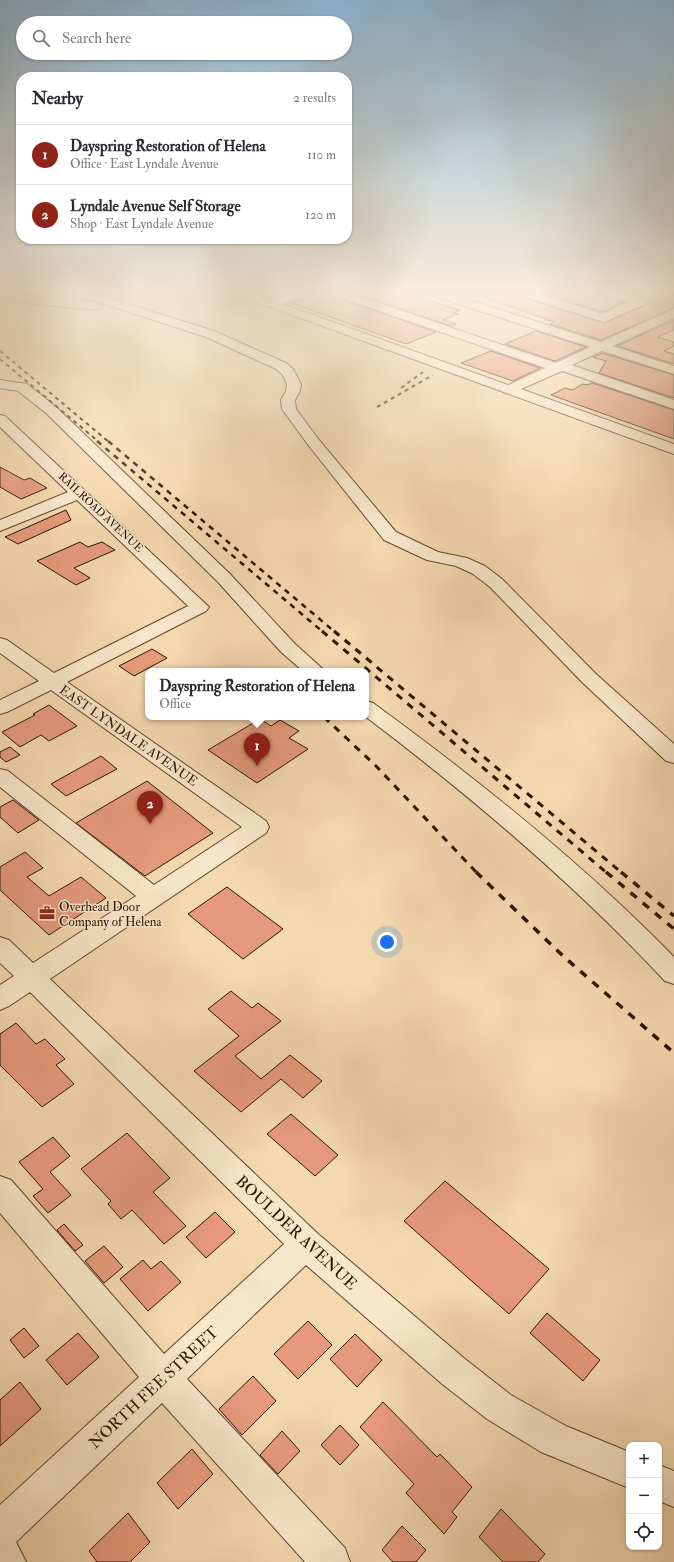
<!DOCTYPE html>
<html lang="en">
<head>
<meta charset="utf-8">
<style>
	body { margin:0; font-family:"IM FELL Double Pica",serif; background:#f2f2f3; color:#2b2b33 }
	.controls { position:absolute; right:12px; bottom:12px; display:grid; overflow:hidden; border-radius:8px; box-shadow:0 1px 3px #0004 }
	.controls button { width:36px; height:36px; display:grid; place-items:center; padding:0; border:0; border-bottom:1px solid #e1e1e2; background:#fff; color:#2b2b33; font:20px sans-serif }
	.you { position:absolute; left:387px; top:942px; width:14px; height:14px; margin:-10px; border:3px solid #fff; border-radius:50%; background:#1a73e8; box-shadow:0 0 0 6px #1a73e833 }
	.badge { display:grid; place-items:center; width:26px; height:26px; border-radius:50%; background:#8f2418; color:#fff; font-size:13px; font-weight:700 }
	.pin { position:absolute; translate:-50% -33px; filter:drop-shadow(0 1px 2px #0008) }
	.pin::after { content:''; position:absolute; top:21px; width:14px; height:12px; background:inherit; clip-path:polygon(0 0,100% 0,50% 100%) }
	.popup { position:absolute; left:145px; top:668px; width:224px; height:52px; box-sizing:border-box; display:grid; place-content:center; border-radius:8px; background:#fff; filter:drop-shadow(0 1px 3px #0005); font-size:13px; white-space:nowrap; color:#7c7c81 }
	.popup b { font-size:15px; color:#2b2b33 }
	.popup::after { content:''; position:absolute; left:50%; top:100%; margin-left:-8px; border:8px solid transparent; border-top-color:#fff }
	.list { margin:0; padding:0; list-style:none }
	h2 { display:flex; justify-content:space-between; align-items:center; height:52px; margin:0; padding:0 16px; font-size:17px }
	h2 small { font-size:13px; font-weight:400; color:#7c7c81 }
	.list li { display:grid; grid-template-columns:26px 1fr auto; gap:12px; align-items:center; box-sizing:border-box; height:60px; padding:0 16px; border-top:1px solid #e1e1e2 }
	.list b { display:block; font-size:15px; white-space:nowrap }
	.list p { margin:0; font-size:13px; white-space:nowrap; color:#7c7c81 }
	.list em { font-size:13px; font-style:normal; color:#7c7c81 }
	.icon { flex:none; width:22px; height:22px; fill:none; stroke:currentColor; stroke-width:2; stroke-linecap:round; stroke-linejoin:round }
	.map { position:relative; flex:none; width:674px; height:1562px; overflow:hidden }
	.search { position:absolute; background:#fff; box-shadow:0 1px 3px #0004; left:16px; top:16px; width:336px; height:44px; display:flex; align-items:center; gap:10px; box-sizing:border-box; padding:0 14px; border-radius:22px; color:#7c7c81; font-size:15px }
	.panel { position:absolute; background:#fff; box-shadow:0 1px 3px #0004; left:16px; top:72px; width:336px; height:172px; border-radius:16px }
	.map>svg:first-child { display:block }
	.building { fill:#e69a7b; stroke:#2d1302 }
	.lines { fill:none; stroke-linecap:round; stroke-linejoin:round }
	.minor-casing { stroke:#5f442d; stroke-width:2 }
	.minor { fill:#f8e6ca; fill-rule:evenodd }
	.rail-far3 { stroke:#2d1302; stroke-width:2; stroke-dasharray:4 4; stroke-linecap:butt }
	.rail-far2 { stroke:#2d1302; stroke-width:2.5; stroke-dasharray:5.5 5.5; stroke-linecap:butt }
	.rail-far1 { stroke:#2d1302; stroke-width:3; stroke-dasharray:7 7; stroke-linecap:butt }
	.rail { stroke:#2d1302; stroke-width:3.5; stroke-dasharray:8 8; stroke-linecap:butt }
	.labels { text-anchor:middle; stroke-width:3; stroke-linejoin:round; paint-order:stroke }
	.far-street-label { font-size:11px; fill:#2d1302; stroke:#f8e6ca }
	.street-label { font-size:13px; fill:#2d1302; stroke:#f8e6ca }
	.poi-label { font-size:13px; fill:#2d1302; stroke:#f8e6ca; text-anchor:start }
	.near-street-label { font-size:16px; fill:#2d1302; stroke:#f8e6ca }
</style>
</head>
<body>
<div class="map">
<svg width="674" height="1562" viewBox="0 0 674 1562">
	<rect width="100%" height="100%" fill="#f4d8ae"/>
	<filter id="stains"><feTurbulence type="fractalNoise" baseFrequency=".005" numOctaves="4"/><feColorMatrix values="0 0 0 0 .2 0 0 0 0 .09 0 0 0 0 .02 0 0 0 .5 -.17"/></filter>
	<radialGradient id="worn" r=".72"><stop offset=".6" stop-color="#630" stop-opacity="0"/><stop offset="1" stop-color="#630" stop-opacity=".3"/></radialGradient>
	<!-- building -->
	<path class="building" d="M314,292H327L330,295L436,332L406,344L291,303L312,295Z
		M351,292H401L460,310L453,313L458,314L443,320L456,324L451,326Z
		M475,292H513L516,295L604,323L644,306L646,303L643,298L625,292H674V308L601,340L550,324L554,322L475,294Z
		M538,292H599L602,295L624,302L603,312Z
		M674,320V330L657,337L674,342V346L664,351L674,354V364L617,346Z
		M536,331L586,347L555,361L505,344Z
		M491,351L540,368L513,381L461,363Z
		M602,353L674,375V398L599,373L606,361L593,357Z
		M592,383L674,410V439L551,395L565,388L572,390L583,384L587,385Z
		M0,467L24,480L30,478L47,488L21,499L0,487Z
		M66,510L71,520L18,544L5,537Z
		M80,542L88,547L102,542L115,550L74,568L90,578L76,585L37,561Z
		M152,649L167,658L134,676L119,666Z
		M49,705L77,726L49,741L41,735L20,747L2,732L35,715L33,714Z
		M260,719L271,726L280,720L299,731L289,738L308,749L257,783L208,750Z
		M10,747L20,755L6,762L0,757V752Z
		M101,756L117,769L66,796L51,784Z
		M147,781L213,833L145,876L76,823Z
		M13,800L39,820L18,833L0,817V807Z
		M25,852L43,868L27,877L49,896L81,877L106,898L49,935L0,890V867Z
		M227,887L283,929L243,959L188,914Z
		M231,991L252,1008L258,1003L281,1021L235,1056L261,1079L290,1055L322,1081L303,1098L281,1079L241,1112L194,1071L239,1036L208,1009Z
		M16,1023L36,1044L45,1039L65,1059L56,1065L74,1084L42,1107L0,1065V1034Z
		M291,1114L338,1155L315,1176L267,1134Z
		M127,1133L170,1178L153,1192L186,1226L164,1244L132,1210L121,1219L108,1204L111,1201L81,1169Z
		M53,1137L70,1156L50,1172L71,1195L48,1213L33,1196L43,1189L19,1162Z
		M445,1181L549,1269L509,1314L404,1221Z
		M215,1212L235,1232L206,1258L186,1237Z
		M64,1224L83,1245L75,1251L57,1230Z
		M104,1246L123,1267L104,1283L85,1261Z
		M143,1260L151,1269L161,1261L181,1282L148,1311L120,1279Z
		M547,1313L600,1360L583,1381L530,1333Z
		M308,1321L332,1345L298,1379L274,1354Z
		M24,1328L39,1346L24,1358L10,1340Z
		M78,1333L99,1357L67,1385L46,1360Z
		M355,1334L382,1360L357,1387L330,1359Z
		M253,1376L276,1401L242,1435L219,1409Z
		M20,1382L41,1409L0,1446V1400Z
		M383,1402L437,1457L440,1454L472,1487L452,1512L457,1517L444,1534L406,1493L414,1484L360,1427Z
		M340,1425L359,1445L340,1465L321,1445Z
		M282,1431L300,1451L278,1474L260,1455Z
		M192,1449L213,1474L178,1509L157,1483Z
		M501,1509L545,1554L538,1562H503L479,1537Z
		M128,1513L150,1542L130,1562H97L89,1551Z
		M402,1526L426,1550L416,1562H393L382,1550Z"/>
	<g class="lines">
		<defs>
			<path id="minor" d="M0,292L96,302L102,306L96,310L34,304L0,298Z
				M71,292H89L214,331L286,363L293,369L301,384L300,391L295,400L296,409L319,440L396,532L438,552L467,558L485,566L502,579L596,674L674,744V763L666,761L582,682L490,587L473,574L456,566L427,560L384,540L309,446L282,409L281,400L286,391L287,384L282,374L276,369L206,337L73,294Z
				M232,292H249L272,300L295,292H313L311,294L283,304L508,385L545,368L330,294L328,292H346L556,363L590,347L428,294L426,292H444L601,342L674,309V318L613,346L674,366V374L602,351L572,365L674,400V409L562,371L521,389L674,444V454L234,294Z
				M514,292H533L603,314L628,302L602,294L600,292H619L643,299L645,302L643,305L604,322L516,294Z
				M0,380L27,384L56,407L230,574L295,644L325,671H303L281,652L218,582L46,413L18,391L0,388Z
				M0,415L5,416L209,607L206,611L67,682L266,821L269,827L266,833L50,979L317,1233L465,1359L511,1395L566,1426L629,1452V1488L541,1452L487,1419L441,1383L306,1265L187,1379L345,1548L350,1562H305L162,1403L16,1542L26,1562H0V1505L139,1377L0,1213V1176L11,1180L164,1354L284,1244L30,992L9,1006L0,1010V985L14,976L0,963V937L9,940L33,963L136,896L0,787V769L8,771L154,885L242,827L51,690L7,712L0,714V700L39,681L0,653V638L7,640L54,673L188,606L77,500L0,531V520L68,492L0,427Z
				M366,701L373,703C480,781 582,863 674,957V984L665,981C573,883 473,798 366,717Z
				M659,1465L674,1471V1507L659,1501Z"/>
		</defs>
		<!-- minor casing -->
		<use href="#minor" class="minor-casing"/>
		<!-- minor -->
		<use href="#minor" class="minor"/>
		<!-- rail-far3 -->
		<path class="rail-far3" d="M0,351L109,442
			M0,359L99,442
			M401,388L423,372
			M377,407L433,375"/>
		<!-- rail-far2 -->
		<path class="rail-far2" d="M97,441L323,632
			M108,441L335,632"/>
		<!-- rail-far1 -->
		<path class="rail-far1" d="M322,631L607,873
			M334,631L622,873
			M324,717L376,766L477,873"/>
		<!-- rail -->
		<path class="rail" d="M476,872L563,956L674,1053
			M606,872L674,929
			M621,872L674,916"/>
	</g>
	<!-- sky -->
	<linearGradient id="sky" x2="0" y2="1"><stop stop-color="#8bb5d4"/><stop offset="0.57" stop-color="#faeddb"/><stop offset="1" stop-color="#faeddb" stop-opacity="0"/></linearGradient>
	<rect width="674" height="511" fill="url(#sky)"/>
	<!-- icons -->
	<defs>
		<symbol id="office-bare" viewBox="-9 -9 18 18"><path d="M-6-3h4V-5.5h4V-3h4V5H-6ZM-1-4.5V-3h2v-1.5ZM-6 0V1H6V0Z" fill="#8f2418" stroke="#f8e6ca" stroke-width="2.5" paint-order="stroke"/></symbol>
	</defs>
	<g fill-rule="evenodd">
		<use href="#office-bare" x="36" y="902" width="22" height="22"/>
	</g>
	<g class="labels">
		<!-- far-street labels -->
		<g class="far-street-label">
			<text transform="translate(101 512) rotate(43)" y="4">RAILROAD AVENUE</text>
		</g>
		<!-- street labels -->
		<g class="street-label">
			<text transform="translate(129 735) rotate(35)" y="5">EAST LYNDALE AVENUE</text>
		</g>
		<!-- poi labels -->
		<g class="poi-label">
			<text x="59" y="911">Overhead Door<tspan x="59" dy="15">Company of Helena</tspan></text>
		</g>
		<!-- near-street labels -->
		<g class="near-street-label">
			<text transform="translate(297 1232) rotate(43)" y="6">BOULDER AVENUE</text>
			<text transform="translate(153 1387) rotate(-43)" y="6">NORTH FEE STREET</text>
		</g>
	</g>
	<rect width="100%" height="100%" filter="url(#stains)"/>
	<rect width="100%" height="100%" fill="url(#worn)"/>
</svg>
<div class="controls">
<button>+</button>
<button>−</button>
<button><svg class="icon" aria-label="locate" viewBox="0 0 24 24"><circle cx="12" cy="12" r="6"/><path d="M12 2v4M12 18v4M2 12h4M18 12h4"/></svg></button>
</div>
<div class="you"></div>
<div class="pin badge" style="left:257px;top:766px">1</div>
<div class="popup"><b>Dayspring Restoration of Helena</b>Office</div>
<div class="pin badge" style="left:150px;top:824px">2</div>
<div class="search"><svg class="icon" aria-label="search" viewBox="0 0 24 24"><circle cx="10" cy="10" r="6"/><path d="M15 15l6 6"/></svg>Search here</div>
<section class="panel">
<h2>Nearby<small>2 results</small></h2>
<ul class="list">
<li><span class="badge">1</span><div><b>Dayspring Restoration of Helena</b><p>Office · East Lyndale Avenue</p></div><em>110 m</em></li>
<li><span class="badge">2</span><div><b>Lyndale Avenue Self Storage</b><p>Shop · East Lyndale Avenue</p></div><em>120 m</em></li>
</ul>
</section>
</div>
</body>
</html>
